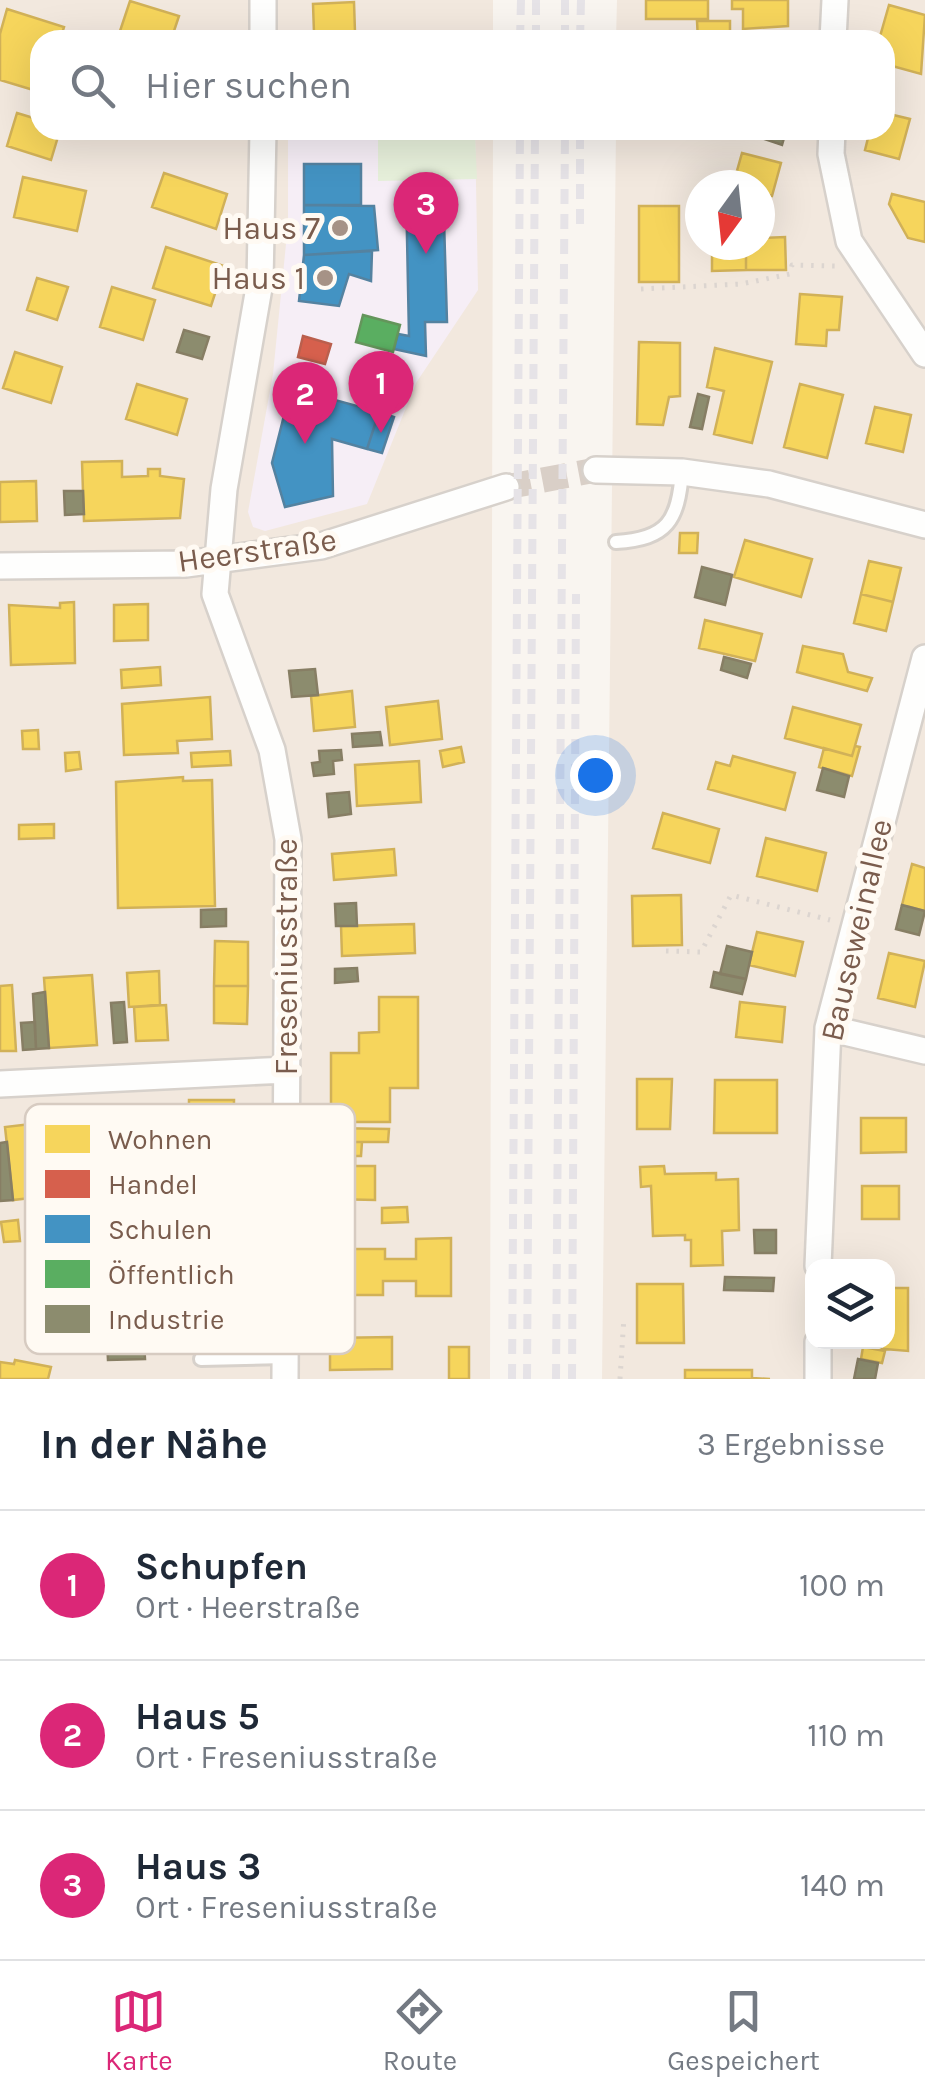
<!DOCTYPE html>
<html lang="de">
<head>
<meta charset="utf-8">
<style>
	body { margin:0; font-family:Karla,sans-serif; background:#f6f6f7; color:#1f2937 }
	.controls { position:absolute; right:30px; bottom:30px; display:grid; overflow:hidden; border-radius:20px; box-shadow:0 10px 40px #0002 }
	.controls button { width:90px; height:90px; display:grid; place-items:center; padding:0; border:0; border-bottom:2px solid #e0e1e3; background:#fff; color:#1f2937; font:50px sans-serif }
	.compass { position:absolute; left:685px; top:170px; width:90px; height:90px; border-radius:50%; background:#fff; box-shadow:0 10px 40px #0002; rotate:195deg }
	.you { position:absolute; left:595px; top:775px; width:35px; height:35px; margin:-25px; border:8px solid #fff; border-radius:50%; background:#1a73e8; box-shadow:0 0 0 15px #1a73e833 }
	.badge { display:grid; place-items:center; width:65px; height:65px; border-radius:50%; background:#db2777; color:#fff; font-size:32px; font-weight:700 }
	.pin { position:absolute; translate:-50% -82px; filter:drop-shadow(0 2px 5px #0008) }
	.pin::after { content:''; position:absolute; top:52px; width:35px; height:30px; background:inherit; clip-path:polygon(0 0,100% 0,50% 100%) }
	.list { margin:0; padding:0; list-style:none }
	h2 { display:flex; justify-content:space-between; align-items:center; height:130px; margin:0; padding:0 40px; font-size:42px }
	h2 small { font-size:32px; font-weight:400; color:#747a83 }
	.list li { display:grid; grid-template-columns:65px 1fr auto; gap:30px; align-items:center; box-sizing:border-box; height:150px; padding:0 40px; border-top:2px solid #e0e1e3 }
	.list b { display:block; font-size:38px; white-space:nowrap }
	.list p { margin:0; font-size:32px; white-space:nowrap; color:#747a83 }
	.list em { font-size:32px; font-style:normal; color:#747a83 }
	.icon { flex:none; width:55px; height:55px; fill:none; stroke:currentColor; stroke-width:2; stroke-linecap:round; stroke-linejoin:round }
	.map { position:relative; flex:none; width:925px; height:1379px; overflow:hidden }
	.search { position:absolute; background:#fff; box-shadow:0 10px 40px #0002; left:30px; right:30px; top:30px; height:110px; display:flex; align-items:center; gap:25px; box-sizing:border-box; padding:0 35px; border-radius:30px; color:#747a83; font-size:38px }
	.sheet { height:580px; background:#fff }
	nav { display:flex; justify-content:space-around; align-items:center; box-sizing:border-box; height:140px; border-top:2px solid #e0e1e3; background:#fff; font-size:28px; color:#747a83 }
	nav a { display:grid; justify-items:center; gap:5px }
	nav .on { color:#db2777 }
	.map>svg:first-child { display:block }
	.residential { fill:#f2e8de; fill-rule:evenodd }
	.education { fill:#f6eef6 }
	.green { fill:#e7f0db }
	.homes { fill:#f6d55c; stroke:#d1b158; stroke-width:2.5 }
	.shops { fill:#d6604d; stroke:#ba5f4d; stroke-width:2.5 }
	.schools { fill:#4393c3; stroke:#5482a0; stroke-width:2.5 }
	.public { fill:#5aae61; stroke:#64955b; stroke-width:2.5 }
	.industry { fill:#8c8c6e; stroke:#877e64; stroke-width:2.5 }
	.lines { fill:none; stroke-linecap:round; stroke-linejoin:round }
	.street-tunnel { stroke:#d9cfc7; stroke-width:25; stroke-dasharray:25 12; stroke-linecap:butt }
	.lane-casing { stroke:#d7d1cb; stroke-width:18 }
	.street-casing { stroke:#d7d1cb; stroke-width:30 }
	.path { stroke:#dcd5d0; stroke-width:5; stroke-dasharray:2.5 8; stroke-linecap:butt }
	.lane { stroke:#fefefd; stroke-width:12 }
	.street { stroke:#fefefd; stroke-width:25 }
	.rail { stroke:#e6e3e7; stroke-width:8; stroke-dasharray:15 10; stroke-linecap:butt }
	.poi-dot { fill:#a69286; stroke:#fffaf3; stroke-width:4 }
	.labels { text-anchor:middle; stroke-width:10; stroke-linejoin:round; paint-order:stroke }
	.poi-label { font-size:32px; fill:#7a5c4d; stroke:#fffaf3; text-anchor:end }
	.street-label { font-size:32px; fill:#7a5c4d; stroke:#fffaf3 }
	.key { fill:#fffaf3; stroke:#d7cbc1; stroke-width:2.5 }
	.key-label { font-size:28px; fill:#7a5c4d }
</style>
</head>
<body>
<div class="map">
<svg width="925" height="1379" viewBox="0 0 925 1379">
	<rect width="100%" height="100%" fill="#f9f5f0"/>
	<!-- residential -->
	<path class="residential" d="M0,0H493V40H40V130H493L490,1379H0Z
		M617,0H925V1379H602L616,130H885V40H616ZM700,185H760V245H700ZM812,1266H888V1342H812Z"/>
	<!-- education -->
	<path class="education" d="M288,130H475L478,290L416,383L367,504L265,531L253,527L248,512L273,374L288,224Z"/>
	<!-- green -->
	<path class="green" d="M378,130L475,134L477,179L378,181Z"/>
	<!-- homes -->
	<path class="homes" d="M646,0H708V19H646Z
		M732,0H788V26L743,29V9H732Z
		M130,1L179,16L171,40H117Z
		M354,2L355,32L314,33L313,4Z
		M889,5L925,15L921,74L885,64V40H879Z
		M7,9L64,27L60,40H40V92L0,80V34Z
		M697,21H730V40H698Z
		M355,32V40H314V33Z
		M17,113L40,120V130H60L51,160L7,146Z
		M885,113L910,119L899,159L865,150L870,130H885Z
		M742,153L781,163L772,196L760,192V185H733Z
		M164,173L227,194L216,229L152,207Z
		M23,177L86,191L77,231L14,217Z
		M892,194L925,202V242L908,238L889,204Z
		M639,206H679V282H639Z
		M785,237L786,270H746V245H760V238Z
		M712,245H746V270L712,271Z
		M166,247L224,266L211,306L153,288Z
		M37,278L68,287L57,320L27,310Z
		M112,287L155,300L143,340L100,327Z
		M800,294L842,297L839,330H827L826,346L796,344Z
		M639,342L680,343V396L669,397L663,425L637,424Z
		M715,348L772,362L752,443L714,434L724,391L707,387Z
		M15,352L62,367L51,403L3,388Z
		M137,384L187,399L177,435L126,419Z
		M800,384L843,395L827,458L784,447Z
		M875,407L911,415L903,452L866,443Z
		M122,461V477L148,476V469H160V476L184,479L180,518L84,521L82,462Z
		M36,481L37,521L0,522V482Z
		M680,533H698L697,553H679Z
		M745,540L812,559L801,597L734,577Z
		M869,561L901,568L893,602L861,594Z
		M861,594L893,602L886,631L854,623Z
		M74,602L75,663L11,665L9,605L60,608V603Z
		M148,604V640L114,641V605Z
		M705,620L762,634L755,661L699,648Z
		M803,646L843,654L848,672L872,678L867,691L797,672Z
		M160,667L161,685L122,688L121,670Z
		M352,691L355,727L314,731L311,696Z
		M210,697L212,739L177,741L178,753L124,755L122,704Z
		M438,701L442,739L390,745L386,707Z
		M793,707L861,725L852,756L785,738Z
		M38,730L39,749H23L22,731Z
		M855,746L860,747L852,776L819,767L824,748L852,756Z
		M461,747L464,762L443,767L440,751Z
		M230,751L231,765L192,767L191,753Z
		M79,752L81,769L66,771L65,753Z
		M733,756L795,773L785,810L708,789L716,762L730,766Z
		M419,761L421,802L357,806L355,765Z
		M183,777V781L212,780L215,906L118,908L116,782Z
		M663,813L719,829L710,863L653,848Z
		M54,824V838L19,839V825Z
		M766,838L826,853L817,891L757,876Z
		M394,849L396,875L334,880L332,854Z
		M912,864L925,868V911L902,905Z
		M681,895L682,945L633,946L632,896Z
		M414,924L415,953L342,956L341,926Z
		M757,932L803,942L795,976L749,965Z
		M215,941L248,942V986H214Z
		M889,953L925,961L915,1007L878,998Z
		M159,971L160,1005L129,1007L127,973Z
		M92,975L97,1045L49,1048L44,978Z
		M12,985L16,1051H0V986Z
		M214,986H248L247,1024L214,1023Z
		M379,997H418V1088H390V1122H331V1053H359V1033L379,1032Z
		M740,1002L785,1007L782,1042L736,1037Z
		M166,1005L168,1040L136,1041L134,1007Z
		M637,1079H672L670,1129H637Z
		M715,1080H777V1133H714Z
		M189,1100H234L233,1174H188Z
		M861,1118H906V1152L861,1153Z
		M57,1121L65,1194L13,1200L5,1127Z
		M331,1128L389,1129L388,1142H331Z
		M331,1142H362L361,1156H355V1166H331Z
		M331,1166H375V1200L331,1199Z
		M664,1166L665,1174L716,1173V1180L738,1179L739,1230L722,1231L723,1265L691,1266V1240H685V1235L653,1236L651,1186L641,1187L640,1167Z
		M862,1186H899V1219H862Z
		M407,1207L408,1222L382,1223V1208Z
		M18,1220L20,1241L4,1242L1,1222Z
		M451,1238V1296H416V1281H383V1295H331L330,1249H385V1259H416V1239Z
		M637,1284H683L684,1343H637Z
		M888,1288H908V1351L861,1347V1342H888Z
		M392,1337V1369L330,1370V1338Z
		M449,1347H469V1379H449Z
		M863,1347L885,1351L882,1363L861,1359Z
		M15,1360L51,1367L48,1379H0V1362L14,1364Z
		M685,1370H752V1378L770,1379H685Z"/>
	<!-- shops -->
	<path class="shops" d="M303,336L331,344L325,364L298,357Z"/>
	<!-- schools -->
	<path class="schools" d="M304,164H361V205H304Z
		M406,187H443L447,322H425L426,356L394,349L398,334L409,336Z
		M304,205L374,206L378,250L304,255Z
		M372,251L371,281L349,274L339,306L299,301L304,255Z
		M291,388L379,412L367,449L332,439L333,496L285,507L272,463Z
		M379,412L394,417L382,453L367,449Z"/>
	<!-- public -->
	<path class="public" d="M363,315L400,325L393,352L356,342Z"/>
	<!-- industry -->
	<path class="industry" d="M738,130H782L786,131L782,145Z
		M184,330L209,337L202,359L177,352Z
		M698,394L709,397L702,429L690,427Z
		M64,491H83L84,514L65,515Z
		M702,567L732,575L725,605L695,597Z
		M724,657L751,664L747,678L721,670Z
		M315,669L318,695L292,697L289,671Z
		M380,732L382,745L353,747L352,734Z
		M341,750L342,760L333,761L334,774L314,776L312,763L320,762L319,751Z
		M823,768L849,776L844,797L817,790Z
		M349,792L351,814L329,817L327,794Z
		M356,903L357,926H336L335,904Z
		M902,905L925,911L919,935L896,929Z
		M226,909V926L201,927V910Z
		M727,946L752,952L746,979L720,974Z
		M357,968L358,981L335,983V969Z
		M714,972L746,979L742,994L711,987Z
		M45,992L49,1048L36,1049L33,994Z
		M124,1002L127,1042L114,1043L111,1003Z
		M35,1022L36,1049L23,1050L21,1023Z
		M7,1142L13,1200L0,1201V1143Z
		M754,1230H776V1253H755Z
		M725,1277L774,1278L773,1291L724,1290Z
		M107,1341H144L145,1359L108,1360Z
		M858,1359L878,1363L875,1379H854Z"/>
	<g class="lines">
		<!-- street-tunnel -->
		<path class="street-tunnel" d="M506,487L596,470"/>
		<defs>
			<path id="lane" d="M616,542C668,539 678,520 682,472
				M201,1359L285,1357"/>
			<path id="street" d="M263,40V0
				M833,40L835,0
				M263,130L260,282L224,489L215,594L272,750L288,839L285,1379
				M832,130L831,154L849,241L925,354
				M596,470L682,472L769,484L925,525
				M0,566L186,564L321,546L506,487
				M828,1028L925,1051
				M0,1084L287,1070
				M818,1266L828,1028L925,658
				M818,1342V1379"/>
		</defs>
		<!-- lane casing -->
		<use href="#lane" class="lane-casing"/>
		<!-- street casing -->
		<use href="#street" class="street-casing"/>
		<!-- path -->
		<path class="path" d="M641,289L741,284L790,274L792,265L836,266
			M666,951L701,952L731,895L830,920
			M620,1379L624,1317"/>
		<!-- lane -->
		<use href="#lane" class="lane"/>
		<!-- street -->
		<use href="#street" class="street"/>
		<!-- rail -->
		<path class="rail" d="M565,0V40
			M520,40L521,0
			M536,40V0
			M580,40L581,0
			M580,224V130
			M512,1379L520,130
			M527,1379L535,130
			M556,1379L565,130
			M572,1379L576,594"/>
	</g>
	<!-- markers -->
	<g class="poi-dot">
		<circle cx="340" cy="228" r="10"/>
		<circle cx="325" cy="278" r="10"/>
	</g>
	<g class="labels">
		<!-- poi labels -->
		<g class="poi-label">
			<text x="320" y="239">Haus 7</text>
			<text x="305" y="289">Haus 1</text>
		</g>
		<!-- street labels -->
		<g class="street-label">
			<text transform="translate(257 550) rotate(-8)" y="11">Heerstraße</text>
			<text transform="translate(856 930) rotate(-77)" y="11">Bauseweinallee</text>
			<text transform="translate(286 957) rotate(-90)" y="11">Freseniusstraße</text>
		</g>
	</g>
	<!-- legend -->
	<rect x="25" y="1104" width="330" height="250" rx="15" class="key"/>
	<rect x="45" y="1125" width="45" height="28" fill="#f6d55c"/>
	<rect x="45" y="1170" width="45" height="28" fill="#d6604d"/>
	<rect x="45" y="1215" width="45" height="28" fill="#4393c3"/>
	<rect x="45" y="1260" width="45" height="28" fill="#5aae61"/>
	<rect x="45" y="1305" width="45" height="28" fill="#8c8c6e"/>
	<g class="key-label">
		<text x="108" y="1149">Wohnen</text>
		<text x="108" y="1194">Handel</text>
		<text x="108" y="1239">Schulen</text>
		<text x="108" y="1284">Öffentlich</text>
		<text x="108" y="1329">Industrie</text>
	</g>
</svg>
<div class="controls">
<button><svg class="icon" aria-label="layers" viewBox="0 0 24 24"><path d="M12 4l9 5-9 5-9-5zM3 14l9 5 9-5"/></svg></button>
</div>
<svg class="compass" viewBox="-18 -18 36 36"><path d="M0-13l5 13h-10z" fill="#e53935"/><path d="M0 13l5-13h-10z" fill="#747a83"/></svg>
<div class="you"></div>
<div class="pin badge" style="left:381px;top:433px">1</div>
<div class="pin badge" style="left:305px;top:444px">2</div>
<div class="pin badge" style="left:426px;top:254px">3</div>
<div class="search"><svg class="icon" aria-label="search" viewBox="0 0 24 24"><circle cx="10" cy="10" r="6"/><path d="M15 15l6 6"/></svg>Hier suchen</div>
</div>
<section class="sheet">
<h2>In der Nähe<small>3 Ergebnisse</small></h2>
<ul class="list">
<li><span class="badge">1</span><div><b>Schupfen</b><p>Ort · Heerstraße</p></div><em>100 m</em></li>
<li><span class="badge">2</span><div><b>Haus 5</b><p>Ort · Freseniusstraße</p></div><em>110 m</em></li>
<li><span class="badge">3</span><div><b>Haus 3</b><p>Ort · Freseniusstraße</p></div><em>140 m</em></li>
</ul>
</section>
<nav>
<a class="on"><svg class="icon" aria-label="map" viewBox="0 0 24 24"><path d="M3 6l6-2 6 2 6-2v14l-6 2-6-2-6 2zM9 4v14M15 6v14"/></svg>Karte</a>
<a><svg class="icon" aria-label="directions" viewBox="0 0 24 24"><path d="M12 3l9 9-9 9-9-9zM9 14v-3h6M13 9l2 2-2 2"/></svg>Route</a>
<a><svg class="icon" aria-label="saved" viewBox="0 0 24 24"><path d="M7 4h10v16l-5-4-5 4z"/></svg>Gespeichert</a>
</nav>
</body>
</html>
